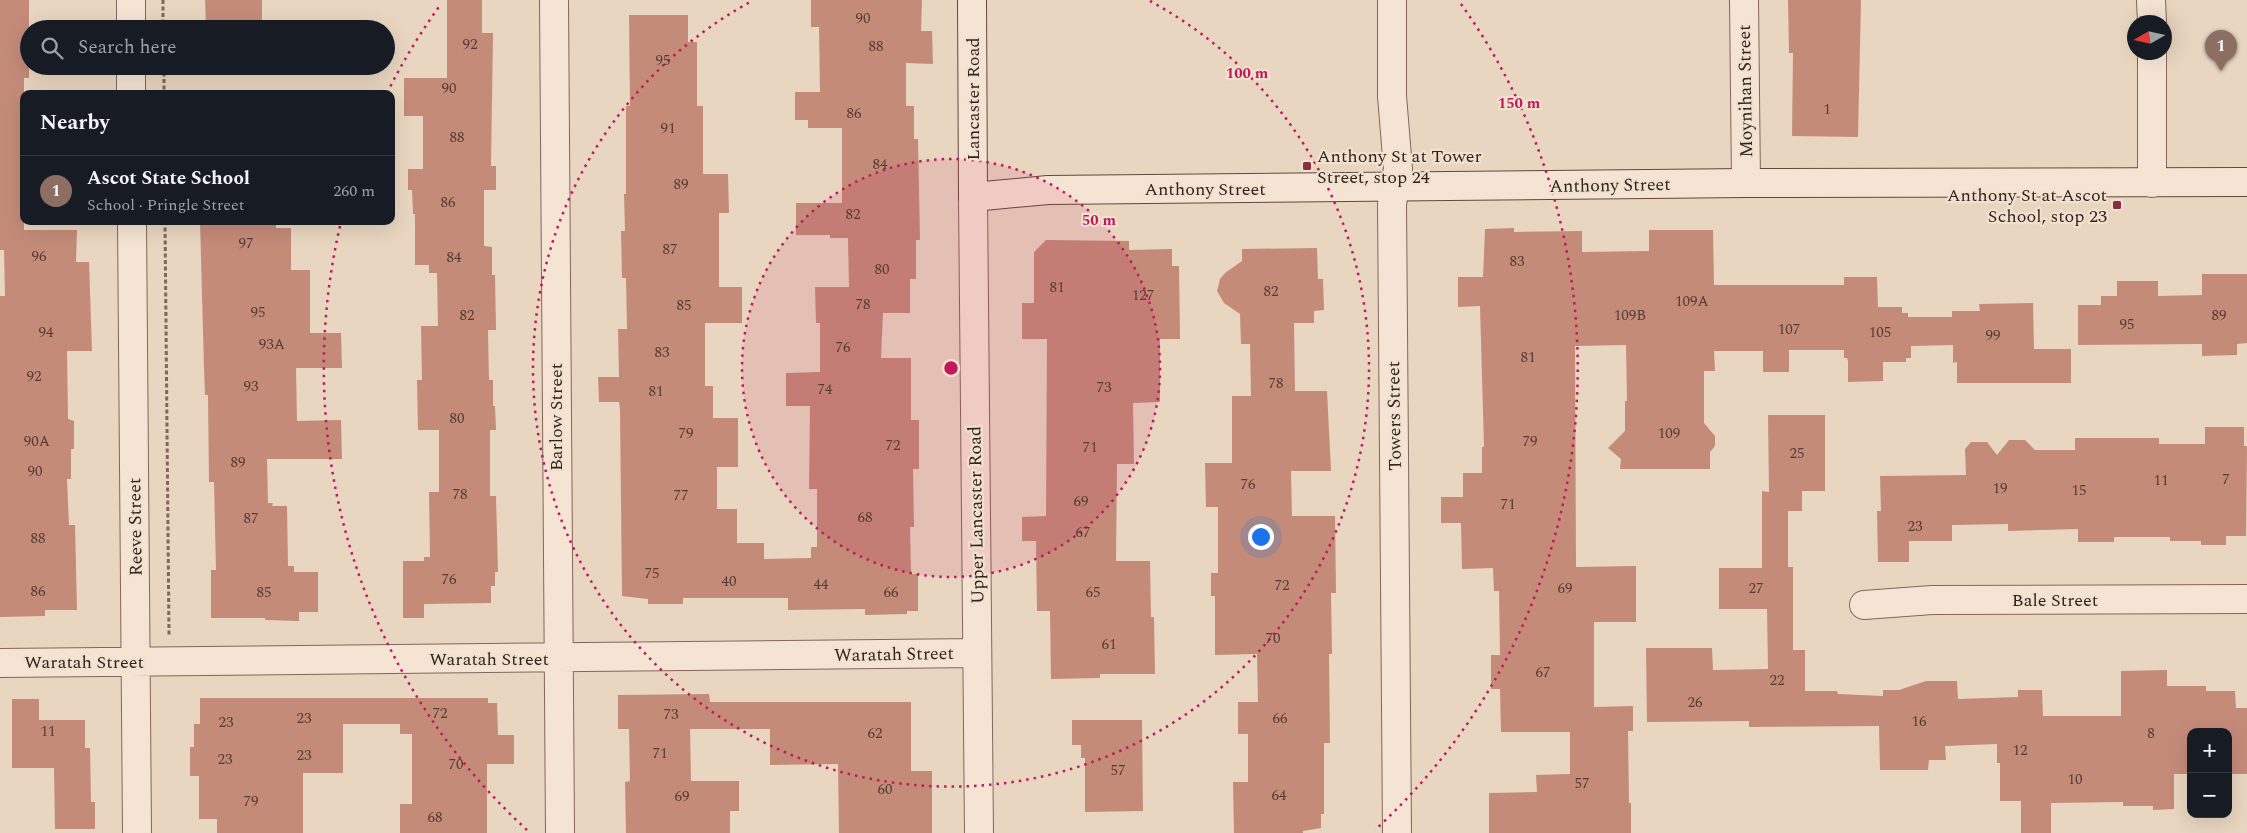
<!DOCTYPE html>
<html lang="en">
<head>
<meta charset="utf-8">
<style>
	body { margin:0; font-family:Spectral,serif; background:#242831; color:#f1f3f6 }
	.controls { position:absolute; right:15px; bottom:15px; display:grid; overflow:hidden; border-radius:10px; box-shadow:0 5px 20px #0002 }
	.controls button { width:45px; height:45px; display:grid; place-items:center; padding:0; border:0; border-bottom:1px solid #363941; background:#171b24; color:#f1f3f6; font:25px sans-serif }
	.compass { position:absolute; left:2127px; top:15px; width:45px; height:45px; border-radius:50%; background:#171b24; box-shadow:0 5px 20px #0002; rotate:261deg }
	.you { position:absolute; left:1260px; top:536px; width:18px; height:18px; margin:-12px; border:4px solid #fff; border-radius:50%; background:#1a73e8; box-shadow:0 0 0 8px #1a73e833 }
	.badge { display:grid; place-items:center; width:32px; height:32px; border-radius:50%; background:#c39ba5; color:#fff; font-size:16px; font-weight:700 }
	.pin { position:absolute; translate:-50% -41px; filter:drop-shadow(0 1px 2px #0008) }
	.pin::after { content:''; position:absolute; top:26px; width:18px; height:15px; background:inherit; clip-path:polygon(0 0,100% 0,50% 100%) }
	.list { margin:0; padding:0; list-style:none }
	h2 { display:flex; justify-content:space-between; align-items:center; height:65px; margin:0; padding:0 20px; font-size:21px }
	h2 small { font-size:16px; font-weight:400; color:#9ea1a6 }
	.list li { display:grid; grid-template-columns:32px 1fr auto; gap:15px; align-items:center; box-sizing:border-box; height:70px; padding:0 20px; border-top:1px solid #363941 }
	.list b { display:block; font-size:19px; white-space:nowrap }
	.list p { margin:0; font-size:16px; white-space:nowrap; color:#9ea1a6 }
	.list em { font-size:16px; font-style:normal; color:#9ea1a6 }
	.icon { flex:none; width:28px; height:28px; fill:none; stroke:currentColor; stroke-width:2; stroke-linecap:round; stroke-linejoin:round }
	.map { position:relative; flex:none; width:2247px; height:833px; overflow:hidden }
	.search { position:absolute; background:#171b24; box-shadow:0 5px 20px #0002; left:20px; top:20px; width:375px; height:55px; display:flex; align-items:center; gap:12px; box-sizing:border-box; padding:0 18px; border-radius:28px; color:#9ea1a6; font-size:19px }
	.panel { position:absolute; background:#171b24; box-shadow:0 5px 20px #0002; left:20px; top:90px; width:375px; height:135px; border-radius:10px }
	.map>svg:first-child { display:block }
	.building { fill:#c48b79 }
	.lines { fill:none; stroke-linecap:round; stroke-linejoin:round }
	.street-casing { stroke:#81675a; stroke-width:30 }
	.secondary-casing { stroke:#62493d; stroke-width:30 }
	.path { stroke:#81675a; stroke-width:3; stroke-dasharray:4 2.5; stroke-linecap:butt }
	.street { stroke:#f5e4d3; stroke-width:28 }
	.secondary { stroke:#f5e4d3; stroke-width:28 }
	.ring { fill:none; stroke:#c2185b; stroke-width:2.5; stroke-dasharray:2.5 5 }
	.poi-dot { fill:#8a2f41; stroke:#f1e1cf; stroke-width:2 }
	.labels { text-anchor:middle; stroke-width:4.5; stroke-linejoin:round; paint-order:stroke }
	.number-label { font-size:15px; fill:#563d34 }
	.street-label { font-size:18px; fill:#32231d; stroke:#f1e1cf }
	.poi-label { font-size:18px; fill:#32231d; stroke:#f1e1cf; text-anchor:start }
	.centre { fill:#c2185b; stroke:#f1e1cf; stroke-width:2.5 }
	.ring-label { font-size:15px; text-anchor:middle; font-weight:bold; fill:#c2185b; stroke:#f1e1cf; stroke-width:4.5; stroke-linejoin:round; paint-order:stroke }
</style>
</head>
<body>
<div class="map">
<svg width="2247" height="833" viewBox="0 0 2247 833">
	<rect width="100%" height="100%" fill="#e9d6c0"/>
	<!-- building -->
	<path class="building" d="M0,0H29V78H24V230H77L76,262H89L92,351H67L68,419L74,421V449H71V479H67L69,525H75L77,610H45V616L0,617V296H5L4,250H0Z
		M205,0H262V29H206Z
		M447,0H482V33H493L491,166H496V190H484V246L492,247V275H495L496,330H488L489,380H493V406H495L496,430H490V496H496L498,572H495V586H491V603L424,604V618H403V561H424V557H430L429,492H439V430H418L417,380H422L421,326H438L437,273H429V265H415V214H413L412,190H408V169H423V116H404V78H447Z
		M811,0H922L921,31H932L933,64L906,63V106H914V139H918L920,240H916V279H910V313H883L881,358H911V420H919V469H913L914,527H910L911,574H918V611H907V614L865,615V609L788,610V598H683V604H648V599L622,596L620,409L619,402H599L598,377H619L618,329H627L626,278H622L621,231H625L624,194H626V106H630L629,15H688V42H697V106H703V174H728L729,213H719V287H742V323H705V386H713V418H738V467H717V509H737V543H764V559L811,558V547H817V489H809L810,406H786V373L820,372V323H816L815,287H849L848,238H830V235H796V203H842V128H808V120H795V92H820L819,27H811Z
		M1788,0H1861L1858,137L1792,136L1793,53H1789Z
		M200,221H276V228H291V270H310V333H341L342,368H296L297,421L341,420L342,459H267L268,503H273L272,506H287L288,566H294V572H318V612H299V621L265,620V618H211V570H216L214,482H209L208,395H205L204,368Z
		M1514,228V232L1582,231V252L1649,251V230H1713L1714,285H1844V277H1877L1878,307H1902V313H1908V317H1952V311H1980L1979,304L2033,303L2034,349H2071V383H1957V362L1953,363V345L1911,346V358H1906V362H1883V381L1848,382V361L1847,358H1844V350H1789V372H1763V351H1714L1715,371H1704V423L1715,436V446L1710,452V469H1620L1621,459L1608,448L1625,431V401H1627L1626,345L1575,346L1576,567L1636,566V622H1594V707L1633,706V731H1628L1629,803H1631V833H1489V793L1537,792L1536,775L1570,774V732H1501L1500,689H1491V655H1500L1499,591H1494L1493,568L1462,569L1461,523H1441V497H1463V473H1482V447H1484L1480,306L1458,307V277H1483L1485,229Z
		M1046,240L1129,241V250L1172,249V266H1179L1180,339H1160V402L1133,403L1134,464H1117L1116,561H1150L1151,617H1154L1155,674H1100V678L1051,679L1050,611H1037L1036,541H1022V517L1046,516L1047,339H1022V303H1034V252Z
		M1317,248L1318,279H1323L1324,310L1314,311V323H1294L1295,391H1327L1331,471H1291L1292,516H1335L1336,593H1331L1332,654H1329L1330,743H1324V814H1321V828L1303,831V833H1234L1233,782H1248V734H1238V702H1258L1257,654L1215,655V596H1211V573H1218V507H1206L1205,463H1232V396H1251L1250,344H1241L1240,314L1224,303L1217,291L1220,279L1225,273L1242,261V249Z
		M2202,274H2247V343L2237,344V355L2202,356V344L2078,345V305H2101V296H2117V281H2158V296L2202,295Z
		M1768,415H1825V491H1802V511H1788V567H1793V650H1805V691H1837L1838,694L1883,696V690H1899L1926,681H1957L1958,699L2018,697V690H2042L2043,716H2121V671L2167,670V686H2206V691H2235L2236,708H2247V774H2228V732H2191V774H2174V809L2153,810V806H2123V802L2051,803V833H2021V801H2000V763H1997V744L1945,746L1946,760H1929L1928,770H1880L1879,726L1749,727V721L1647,722L1646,648H1712L1713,670L1768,669L1767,609H1719V568H1762V491L1769,492Z
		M2205,427H2244V446H2247L2246,536H2226V545H2201V541H2170V537H2114V542H2078V529L2008,531V524L1952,525V541H1909V562H1878L1877,511H1881L1880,476L1966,475L1965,449L1971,442H1987L1997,455L2009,440H2025L2035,450H2075V438H2159V444H2205Z
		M709,694L710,702H911V771H932V833H839L838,764L770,765V729H690L691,781H739V811H730V833H626L625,782L630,781L629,729H618V695Z
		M200,698H488V703H497L498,735H514V764H487V833H400V804H412V734H400V724H343V773H303V833H217V819H199V776H190V747H194V724H200Z
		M12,699H39V720H85V748H90L91,802H95V829H55L54,768H12Z
		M1072,720H1142L1143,811L1085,812V758H1081V745H1072Z"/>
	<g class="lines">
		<defs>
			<path id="street" d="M131,0V29
				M554,0L560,833
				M1392,0V96L1398,169L1392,204L1397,833
				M1744,0L1746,183
				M2151,0L2152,22
				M2152,52V183
				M131,66V94
				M973,197L979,833
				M132,221L137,833
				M1864,605L1932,600L2247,599
				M0,663L977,653"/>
			<path id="secondary" d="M972,0L973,197L1048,190L1746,183L2247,182"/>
		</defs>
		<!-- street casing -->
		<use href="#street" class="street-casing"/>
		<!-- secondary casing -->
		<use href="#secondary" class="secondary-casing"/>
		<!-- path -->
		<path class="path" d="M163,0V29
			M164,66V94
			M165,221L169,635"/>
		<!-- street -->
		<use href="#street" class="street"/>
		<!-- secondary -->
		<use href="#secondary" class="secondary"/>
	</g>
	<!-- distance rings -->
	<circle cx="951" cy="368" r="209" fill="#c2185b" fill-opacity=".12"/>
	<g class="ring">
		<circle cx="951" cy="368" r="209"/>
		<path d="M1150 1A418 418 0 1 1 752 1"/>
		<path d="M527 830A627 627 0 0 1 341 222M387 93A627 627 0 0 1 441 4M1461 4A627 627 0 0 1 1375 830"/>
	</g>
	<!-- markers -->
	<g class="poi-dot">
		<rect x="1302" y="161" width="10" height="10" rx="2.5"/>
		<rect x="2112" y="200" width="10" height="10" rx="2.5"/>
	</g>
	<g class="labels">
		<!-- number labels -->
		<g class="number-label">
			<text x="863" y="23">90</text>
			<text x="470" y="49">92</text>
			<text x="876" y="51">88</text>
			<text x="663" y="65">95</text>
			<text x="449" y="93">90</text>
			<text x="1827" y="114">1</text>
			<text x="854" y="118">86</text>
			<text x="668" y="133">91</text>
			<text x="457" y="142">88</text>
			<text x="880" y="169">84</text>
			<text x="681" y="189">89</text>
			<text x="448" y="207">86</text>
			<text x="853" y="219">82</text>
			<text x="246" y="248">97</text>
			<text x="670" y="254">87</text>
			<text x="39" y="261">96</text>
			<text x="454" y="262">84</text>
			<text x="1517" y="266">83</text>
			<text x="882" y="274">80</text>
			<text x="1057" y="292">81</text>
			<text x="1271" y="296">82</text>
			<text x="1143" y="300">127</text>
			<text x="1692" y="306">109A</text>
			<text x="863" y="309">78</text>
			<text x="684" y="310">85</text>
			<text x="258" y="317">95</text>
			<text x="467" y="320">82</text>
			<text x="1630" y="320">109B</text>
			<text x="2219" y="320">89</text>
			<text x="2127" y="329">95</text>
			<text x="1789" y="334">107</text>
			<text x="46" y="337">94</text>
			<text x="1880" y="337">105</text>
			<text x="1993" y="340">99</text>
			<text x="272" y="349">93A</text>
			<text x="843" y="352">76</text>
			<text x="662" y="357">83</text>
			<text x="1528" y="362">81</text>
			<text x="34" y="381">92</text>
			<text x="1276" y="388">78</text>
			<text x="251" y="391">93</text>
			<text x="1104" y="392">73</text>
			<text x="825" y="394">74</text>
			<text x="656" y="396">81</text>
			<text x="457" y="423">80</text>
			<text x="686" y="438">79</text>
			<text x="1669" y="438">109</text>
			<text x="37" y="446">90A</text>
			<text x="1530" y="446">79</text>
			<text x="893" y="450">72</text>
			<text x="1090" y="452">71</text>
			<text x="1797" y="458">25</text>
			<text x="238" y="467">89</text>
			<text x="35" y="476">90</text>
			<text x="2226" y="484">7</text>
			<text x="2161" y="485">11</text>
			<text x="1248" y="489">76</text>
			<text x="2000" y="493">19</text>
			<text x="2079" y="495">15</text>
			<text x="460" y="499">78</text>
			<text x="681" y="500">77</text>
			<text x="1081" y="506">69</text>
			<text x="1508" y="509">71</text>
			<text x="865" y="522">68</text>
			<text x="251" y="523">87</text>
			<text x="1915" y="531">23</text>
			<text x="1083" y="537">67</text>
			<text x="38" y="543">88</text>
			<text x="652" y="578">75</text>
			<text x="449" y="584">76</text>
			<text x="729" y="586">40</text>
			<text x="821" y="589">44</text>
			<text x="1282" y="590">72</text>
			<text x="1565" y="593">69</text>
			<text x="1756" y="593">27</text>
			<text x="38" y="596">86</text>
			<text x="264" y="597">85</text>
			<text x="891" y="597">66</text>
			<text x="1093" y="597">65</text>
			<text x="1273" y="643">70</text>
			<text x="1109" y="649">61</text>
			<text x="1543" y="677">67</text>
			<text x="1777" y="685">22</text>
			<text x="1695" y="707">26</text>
			<text x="440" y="718">72</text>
			<text x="671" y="719">73</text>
			<text x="304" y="723">23</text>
			<text x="1280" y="723">66</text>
			<text x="1919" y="726">16</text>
			<text x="226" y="727">23</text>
			<text x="48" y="736">11</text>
			<text x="875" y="738">62</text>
			<text x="2151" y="738">8</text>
			<text x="2020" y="755">12</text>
			<text x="660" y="758">71</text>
			<text x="304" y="760">23</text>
			<text x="225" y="764">23</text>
			<text x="456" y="769">70</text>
			<text x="1118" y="775">57</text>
			<text x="2075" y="784">10</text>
			<text x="1582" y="788">57</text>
			<text x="885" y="794">60</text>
			<text x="1279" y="800">64</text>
			<text x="682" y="801">69</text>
			<text x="251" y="806">79</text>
			<text x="435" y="822">68</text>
		</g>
		<!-- street labels -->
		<g class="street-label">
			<text transform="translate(1745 91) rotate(-91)" y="6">Moynihan Street</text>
			<text transform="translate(973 99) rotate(-90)" y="6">Lancaster Road</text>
			<text transform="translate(1610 185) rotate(-1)" y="6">Anthony Street</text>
			<text x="1205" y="195">Anthony Street</text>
			<text transform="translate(1394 416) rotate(-91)" y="6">Towers Street</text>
			<text transform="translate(556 417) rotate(-90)" y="6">Barlow Street</text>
			<text transform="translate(976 515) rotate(-91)" y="6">Upper Lancaster Road</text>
			<text transform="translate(135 527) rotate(-91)" y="6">Reeve Street</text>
			<text x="2055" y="606">Bale Street</text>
			<text transform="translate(894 654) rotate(-1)" y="6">Waratah Street</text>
			<text x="489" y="665">Waratah Street</text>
			<text x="84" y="668">Waratah Street</text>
		</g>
		<!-- poi labels -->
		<g class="poi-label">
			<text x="1317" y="162">Anthony St at Tower<tspan x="1317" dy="21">Street, stop 24</tspan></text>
			<text x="2107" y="201" text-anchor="end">Anthony St at Ascot<tspan x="2107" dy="21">School, stop 23</tspan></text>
		</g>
	</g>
	<circle cx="951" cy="368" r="8" class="centre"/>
	<g class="ring-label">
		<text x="1247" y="78">100 m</text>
		<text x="1519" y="108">150 m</text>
		<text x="1099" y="225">50 m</text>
	</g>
</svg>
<div class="controls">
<button>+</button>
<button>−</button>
</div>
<svg class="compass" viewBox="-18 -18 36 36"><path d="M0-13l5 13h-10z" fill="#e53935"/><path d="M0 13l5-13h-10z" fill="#9ea1a6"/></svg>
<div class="you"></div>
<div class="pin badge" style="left:2221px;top:71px;background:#8d6e63">1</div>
<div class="search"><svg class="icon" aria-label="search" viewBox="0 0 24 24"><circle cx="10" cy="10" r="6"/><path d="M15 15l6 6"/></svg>Search here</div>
<section class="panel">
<h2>Nearby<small></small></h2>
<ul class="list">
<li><span class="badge" style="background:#8d6e63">1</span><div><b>Ascot State School</b><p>School · Pringle Street</p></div><em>260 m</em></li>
</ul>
</section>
</div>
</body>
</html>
